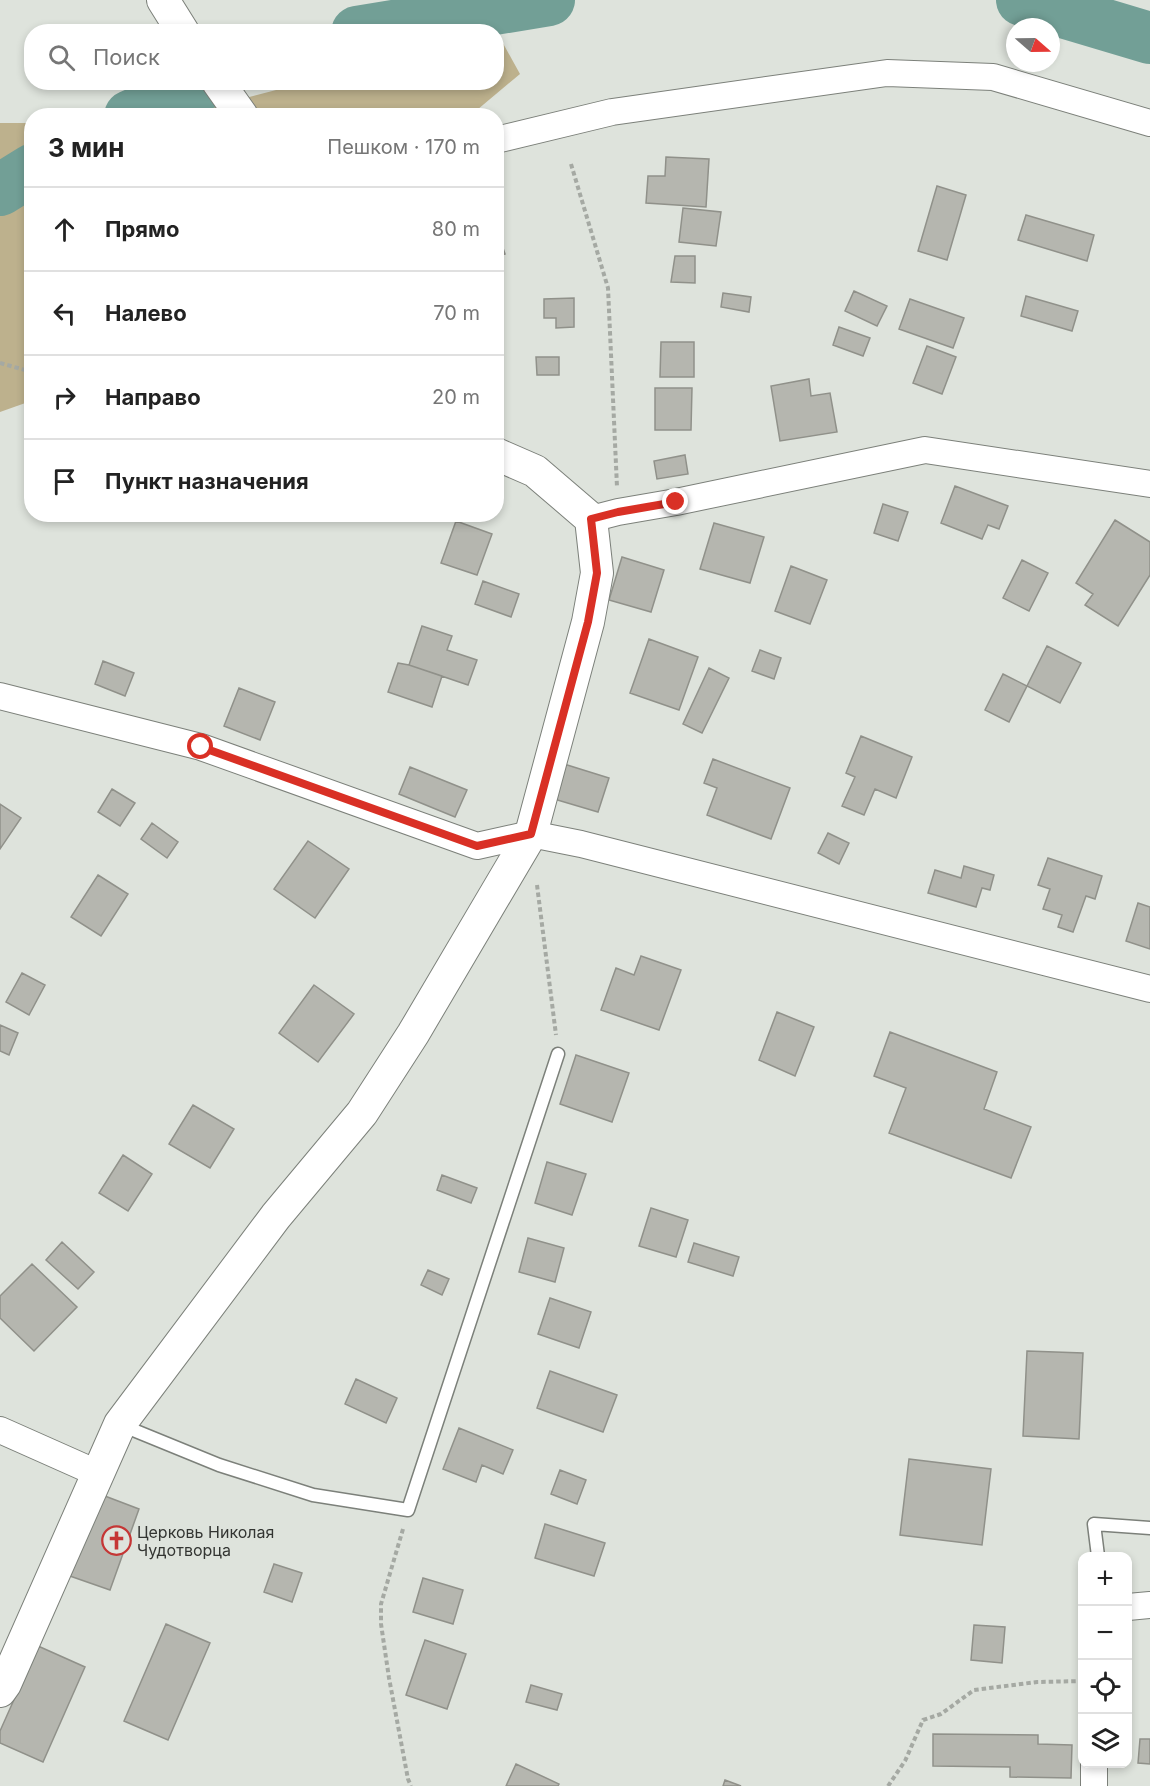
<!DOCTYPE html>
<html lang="ru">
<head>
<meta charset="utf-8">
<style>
	body { margin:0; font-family:Inter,sans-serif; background:#f2f2f2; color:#222 }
	.controls { position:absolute; right:18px; bottom:18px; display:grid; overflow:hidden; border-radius:12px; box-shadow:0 3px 9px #0003 }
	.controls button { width:54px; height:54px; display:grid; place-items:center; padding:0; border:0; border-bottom:2px solid #e0e0e0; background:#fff; color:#222; font:30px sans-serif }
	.compass { position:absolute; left:1006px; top:18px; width:54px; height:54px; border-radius:50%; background:#fff; box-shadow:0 3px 9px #0003; rotate:110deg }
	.stop { position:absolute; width:18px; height:18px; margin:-14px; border:4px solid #d93025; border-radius:50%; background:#fff }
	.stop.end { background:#d93025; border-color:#fff; box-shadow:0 2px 6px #0008 }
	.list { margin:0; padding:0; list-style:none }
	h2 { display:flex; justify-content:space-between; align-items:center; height:78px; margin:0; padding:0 24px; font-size:26px }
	h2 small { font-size:20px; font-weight:400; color:#767676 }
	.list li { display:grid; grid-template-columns:39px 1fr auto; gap:18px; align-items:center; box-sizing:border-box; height:84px; padding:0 24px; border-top:2px solid #e0e0e0 }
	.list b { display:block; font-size:22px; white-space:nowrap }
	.list em { font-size:20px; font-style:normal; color:#767676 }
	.icon { flex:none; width:33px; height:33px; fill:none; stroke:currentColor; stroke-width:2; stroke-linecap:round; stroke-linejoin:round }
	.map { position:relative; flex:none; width:1150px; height:1786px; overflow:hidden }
	.search { position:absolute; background:#fff; box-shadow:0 3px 9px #0003; left:24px; top:24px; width:480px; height:66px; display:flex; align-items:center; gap:15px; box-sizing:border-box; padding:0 21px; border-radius:24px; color:#767676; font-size:22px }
	.panel { position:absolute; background:#fff; box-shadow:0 3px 9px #0003; left:24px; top:108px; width:480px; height:414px; border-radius:24px }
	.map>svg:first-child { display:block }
	.green { fill:#bdb18d }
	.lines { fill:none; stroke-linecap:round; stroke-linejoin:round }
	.river { stroke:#729f96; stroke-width:52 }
	.building { fill:#b5b6af; stroke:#90918a; stroke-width:1.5 }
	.service-casing { stroke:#7c807a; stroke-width:15 }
	.minor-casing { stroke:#7c807a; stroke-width:28 }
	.tertiary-casing { stroke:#7c807a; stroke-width:34 }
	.path { stroke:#a5a9a3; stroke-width:4; stroke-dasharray:4.5 3; stroke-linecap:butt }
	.service { stroke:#fff; stroke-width:12 }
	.minor { stroke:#fff; stroke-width:26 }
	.tertiary { stroke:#fff; stroke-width:32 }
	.route { stroke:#d93025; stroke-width:8 }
	.labels { text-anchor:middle; stroke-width:6; stroke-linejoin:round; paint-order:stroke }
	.poi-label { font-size:16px; fill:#333532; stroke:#dee3dc; text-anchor:start }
</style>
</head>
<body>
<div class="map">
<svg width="1150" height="1786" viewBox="0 0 1150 1786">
	<rect width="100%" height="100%" fill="#dee3dc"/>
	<!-- green -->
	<path class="green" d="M497,36H499L520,74L471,115L176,116L303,83L496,82Z
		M0,123H32L31,401L0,412Z"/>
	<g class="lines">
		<!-- river -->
		<path class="river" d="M1022,0L1150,38
			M357,32L549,0
			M130,116L208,82
			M0,190L32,170"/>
	</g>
	<!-- building -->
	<path class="building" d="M666,157L709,159L706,207L646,203L648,176H665Z
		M937,186L966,195L947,260L918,251Z
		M683,208L721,212L716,246L679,242Z
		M1026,215L1094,235L1087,261L1018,240Z
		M496,227L505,254L496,257Z
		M675,256H695V283L671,282Z
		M854,291L887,306L877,326L845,311Z
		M723,293L751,297L749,312L721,307Z
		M1026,296L1078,311L1072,331L1021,316Z
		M574,298V327L556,328V318H544V299Z
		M910,299L964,318L953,348L899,329Z
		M839,327L870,338L863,356L833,345Z
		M661,342H694V377H660Z
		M927,346L956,357L942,394L913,383Z
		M536,357H559V375H537Z
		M809,379L811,396L830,393L837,432L780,441L771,386Z
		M655,388H692L691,430H655Z
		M685,455L688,474L657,479L654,461Z
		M955,486L1008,506L999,529L988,525L982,539L941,523Z
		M883,504L908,512L898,541L874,533Z
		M1115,520L1150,542V575L1118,626L1085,605L1093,594L1076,583Z
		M456,521L492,534L477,575L441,563Z
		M714,523L764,537L750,583L700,569Z
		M622,557L664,570L651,612L609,600Z
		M1022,560L1048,573L1029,611L1003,598Z
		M791,566L827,580L810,624L775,611Z
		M483,581L519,594L511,617L475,604Z
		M422,626L452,636L447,650L477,660L468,685L409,665Z
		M649,639L698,657L679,710L630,693Z
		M1047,646L1081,663L1060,703L1027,686Z
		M760,650L781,658L774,679L752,671Z
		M103,661L134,673L125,696L95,684Z
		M398,663L409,665L442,676L432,707L388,692Z
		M709,668L729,678L702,733L683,724Z
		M1003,674L1027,686L1009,722L985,710Z
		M239,688L275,702L260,740L224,726Z
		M861,736L912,757L896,798L875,789L864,815L842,806L855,777L846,773Z
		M713,759L790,788L771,839L707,815L717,788L704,783Z
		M564,764L609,778L598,812L554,799Z
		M410,767L467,790L455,817L399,794Z
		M112,789L135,803L120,826L98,812Z
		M0,804L21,818L0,849Z
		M152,823L178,842L167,858L141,839Z
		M828,833L849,843L839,864L818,853Z
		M308,841L349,869L315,918L274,889Z
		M1048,858L1102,876L1095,899L1086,896L1073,932L1058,927L1062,915L1043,909L1050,889L1038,885Z
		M964,866L994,875L990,890L982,888L976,907L928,893L935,870L961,878Z
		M98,875L128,894L101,936L71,917Z
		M1138,903L1150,907V949L1126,941Z
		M641,956L681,970L659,1030L601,1010L616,968L634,975Z
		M22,973L45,985L29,1015L6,1002Z
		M314,985L354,1014L318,1062L279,1033Z
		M777,1012L814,1027L795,1076L759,1060Z
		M0,1025L18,1033L9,1055L0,1051Z
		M890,1032L997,1072L984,1109L1031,1127L1011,1178L889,1133L906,1088L874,1076Z
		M576,1055L629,1073L612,1122L560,1104Z
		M193,1105L234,1129L210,1168L169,1144Z
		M123,1155L152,1174L128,1211L99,1193Z
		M547,1162L586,1174L572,1215L535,1203Z
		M442,1175L477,1188L471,1203L437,1190Z
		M651,1208L688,1220L676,1257L639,1246Z
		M528,1238L564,1248L555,1282L519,1272Z
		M62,1242L94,1272L78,1289L46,1260Z
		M694,1243L739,1257L733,1276L688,1262Z
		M32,1264L77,1307L34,1351L0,1318V1296Z
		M428,1270L449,1279L442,1295L421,1285Z
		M550,1298L591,1312L579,1348L538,1334Z
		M1027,1351L1083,1353L1079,1439L1023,1436Z
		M550,1371L617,1395L603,1432L537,1408Z
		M356,1379L397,1398L386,1423L345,1404Z
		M459,1428L513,1450L503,1474L482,1465L476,1482L443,1469Z
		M909,1459L991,1469L982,1545L900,1535Z
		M560,1470L586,1480L577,1504L551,1494Z
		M97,1493L139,1509L110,1590L67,1575Z
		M545,1524L605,1543L594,1576L535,1558Z
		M274,1564L302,1573L292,1602L264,1592Z
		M423,1578L463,1590L453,1624L413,1612Z
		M166,1624L210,1643L168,1740L124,1721Z
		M974,1625L1005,1627L1002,1663L971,1660Z
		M425,1640L466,1654L447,1709L406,1695Z
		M38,1646L85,1667L43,1762L0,1743V1731Z
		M531,1685L562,1694L557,1710L526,1702Z
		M933,1734L1038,1735V1744L1072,1745L1071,1778L1010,1777V1767L933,1766Z
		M1140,1739H1150V1764L1138,1763Z
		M516,1764L559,1784L558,1786H506Z
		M725,1780L741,1786H723Z"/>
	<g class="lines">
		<defs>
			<path id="service" d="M121,1425L219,1465L313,1495L408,1510L558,1054
				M1098,1556L1094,1524L1150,1528"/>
			<path id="minor" d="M496,140L612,112L887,73L993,77L1150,123
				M591,519L618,512L676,502L925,450L1150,484
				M0,696L201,747L477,846L531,834L581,844L1150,989
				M0,1430L99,1474
				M1128,1607L1150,1605
				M1094,1786V1764"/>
			<path id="tertiary" d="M163,0L183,32
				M218,82L242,116
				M0,1691L5,1684L120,1424L276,1216L362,1113L413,1034L531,834L588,622L597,573L591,519L535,471L496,454"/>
		</defs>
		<!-- service casing -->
		<use href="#service" class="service-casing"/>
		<!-- minor casing -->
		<use href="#minor" class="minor-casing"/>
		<!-- tertiary casing -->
		<use href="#tertiary" class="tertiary-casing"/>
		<!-- path -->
		<path class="path" d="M571,164L608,288L617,487
			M0,363L32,372
			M537,885L556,1035
			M403,1529L381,1604V1624L389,1678L408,1779L411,1786
			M888,1786L905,1761L923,1720L941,1714L974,1690L1037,1682L1082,1681"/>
		<!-- service -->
		<use href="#service" class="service"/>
		<!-- minor -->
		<use href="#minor" class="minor"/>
		<!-- tertiary -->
		<use href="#tertiary" class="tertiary"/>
	</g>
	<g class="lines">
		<!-- route -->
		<path class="route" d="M201,747L477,846L531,834L588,622L597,573L591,519L618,512L676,502"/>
	</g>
	<!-- icons -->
	<defs>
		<symbol id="church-ring" viewBox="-11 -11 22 22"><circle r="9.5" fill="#dee3dc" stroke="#c53635" stroke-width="1.5"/><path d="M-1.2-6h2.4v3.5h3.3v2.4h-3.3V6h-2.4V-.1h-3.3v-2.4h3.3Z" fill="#c53635"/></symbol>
	</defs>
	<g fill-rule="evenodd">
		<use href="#church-ring" x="100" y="1524" width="33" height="33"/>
	</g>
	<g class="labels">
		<!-- poi labels -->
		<g class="poi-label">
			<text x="137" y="1538">Церковь Николая<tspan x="137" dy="18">Чудотворца</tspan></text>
		</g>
	</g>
</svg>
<div class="controls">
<button>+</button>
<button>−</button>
<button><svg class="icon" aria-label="locate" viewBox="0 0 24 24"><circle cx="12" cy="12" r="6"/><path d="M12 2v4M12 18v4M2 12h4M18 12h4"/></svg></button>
<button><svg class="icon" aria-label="layers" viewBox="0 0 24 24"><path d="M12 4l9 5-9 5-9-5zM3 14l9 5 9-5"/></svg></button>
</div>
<svg class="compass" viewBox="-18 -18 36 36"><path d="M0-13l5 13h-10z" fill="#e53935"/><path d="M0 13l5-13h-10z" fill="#767676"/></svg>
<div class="stop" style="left:201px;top:747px"></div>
<div class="stop end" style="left:676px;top:502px"></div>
<div class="search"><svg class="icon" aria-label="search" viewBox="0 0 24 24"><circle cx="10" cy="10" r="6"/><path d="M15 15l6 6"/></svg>Поиск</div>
<section class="panel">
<h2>3 мин<small>Пешком · 170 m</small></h2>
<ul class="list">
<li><svg class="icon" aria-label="ahead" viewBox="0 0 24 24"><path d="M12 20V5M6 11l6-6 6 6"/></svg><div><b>Прямо</b></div><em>80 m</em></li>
<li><svg class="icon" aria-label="left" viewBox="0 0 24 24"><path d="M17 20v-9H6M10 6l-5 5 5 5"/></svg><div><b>Налево</b></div><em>70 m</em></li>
<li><svg class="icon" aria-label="right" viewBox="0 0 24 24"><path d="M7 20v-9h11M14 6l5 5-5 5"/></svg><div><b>Направо</b></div><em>20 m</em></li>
<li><svg class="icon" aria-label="arrive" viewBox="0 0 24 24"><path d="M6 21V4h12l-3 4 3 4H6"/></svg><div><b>Пункт назначения</b></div></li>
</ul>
</section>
</div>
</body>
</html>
